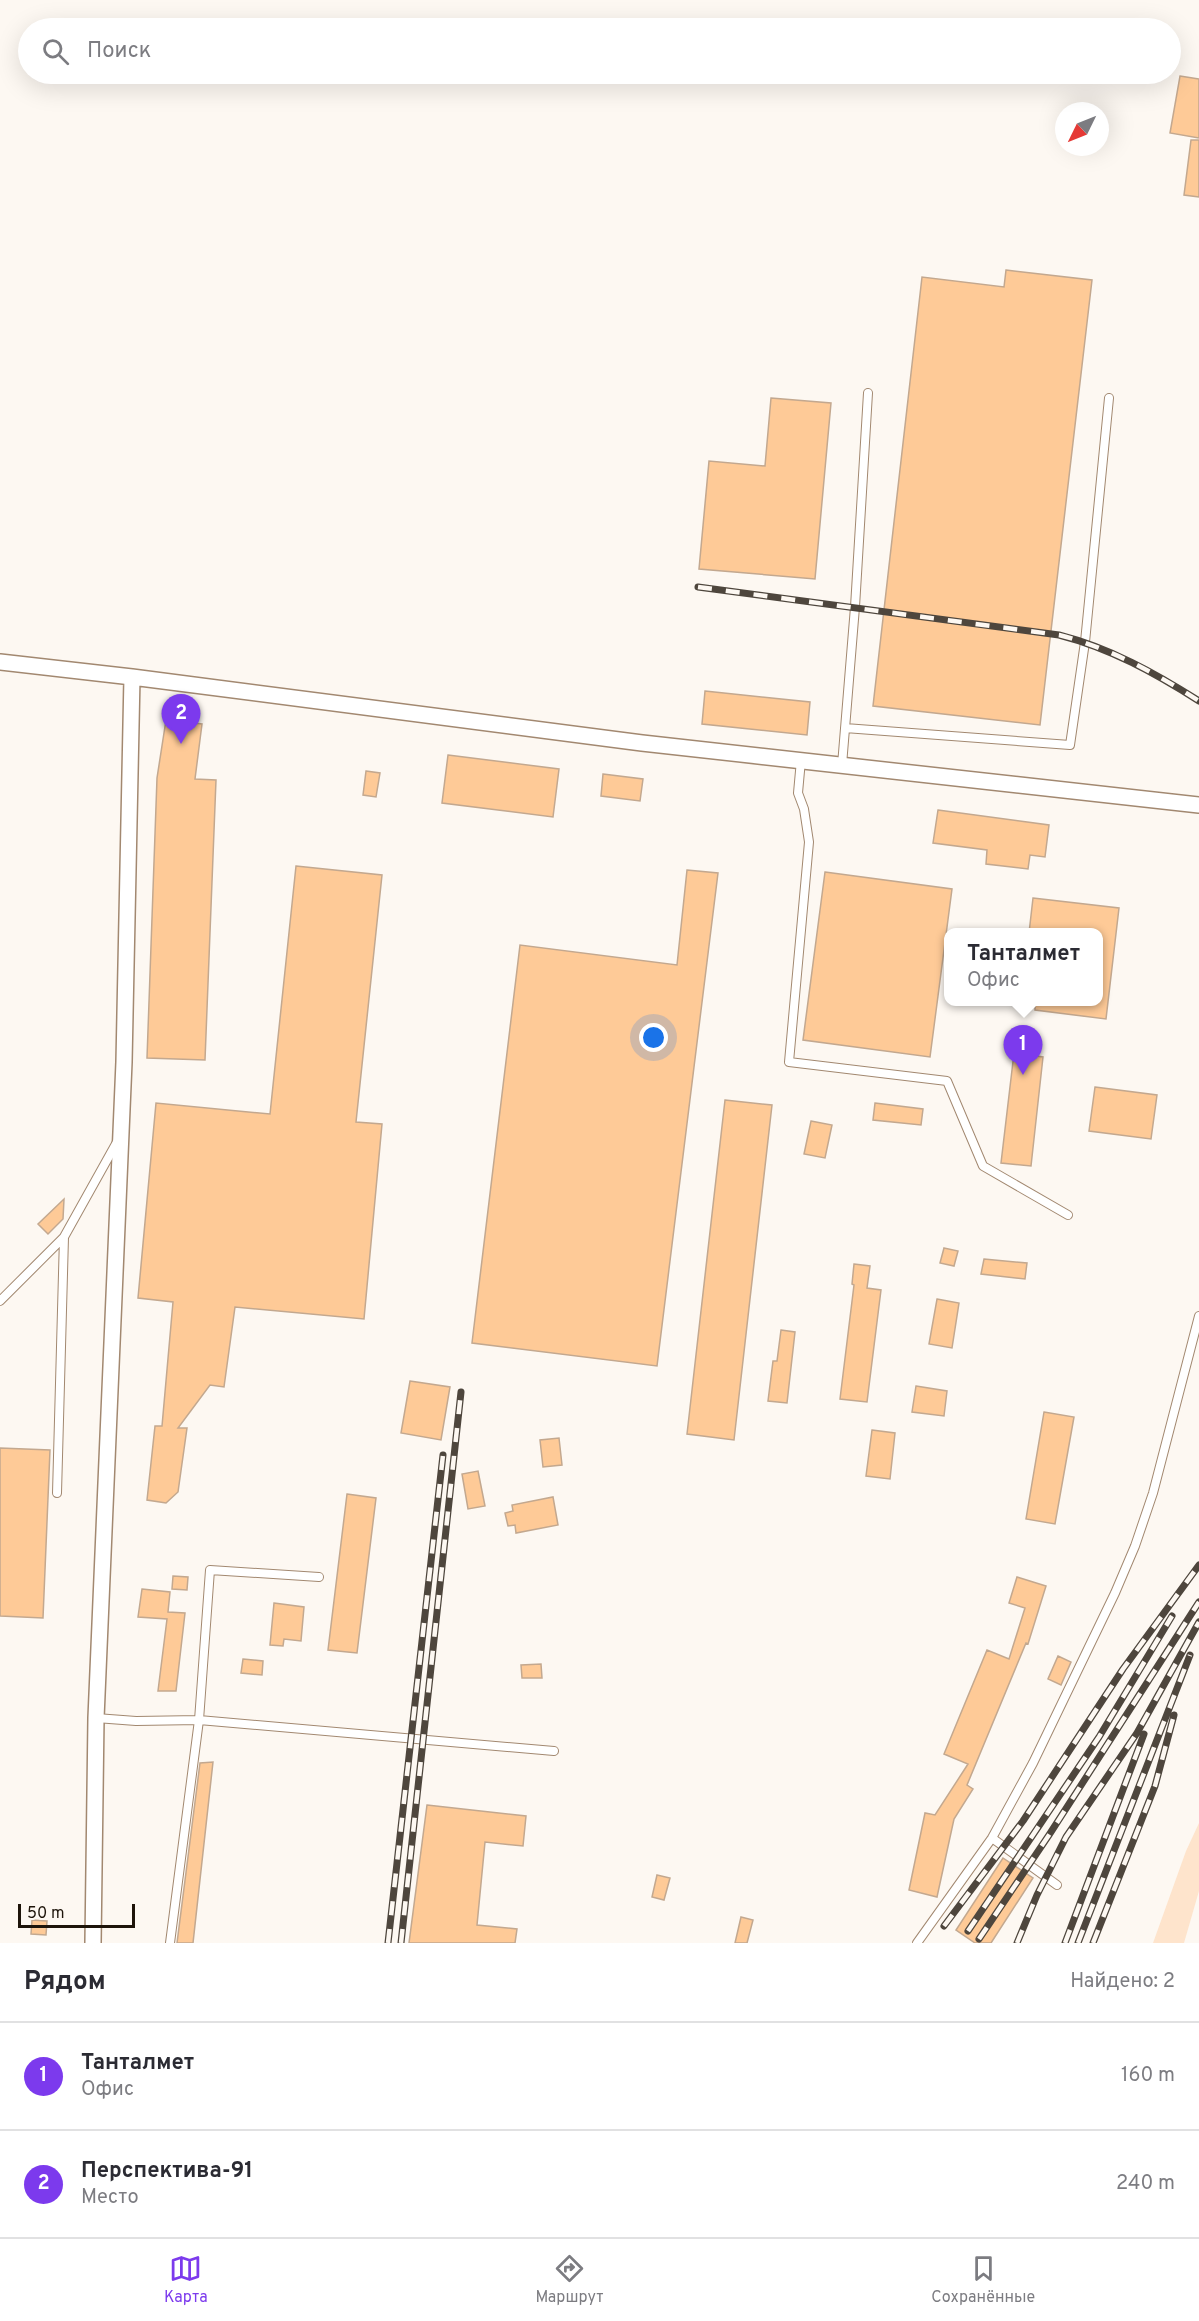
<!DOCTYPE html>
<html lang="ru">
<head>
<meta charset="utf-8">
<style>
	body { margin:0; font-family:Overpass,sans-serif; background:#f7f7f7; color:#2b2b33 }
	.compass { position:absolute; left:1055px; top:102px; width:54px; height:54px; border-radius:50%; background:#fff; box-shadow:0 6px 24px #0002; rotate:227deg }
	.scale { position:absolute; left:18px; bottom:15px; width:117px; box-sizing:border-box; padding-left:6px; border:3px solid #1d140a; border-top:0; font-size:16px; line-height:21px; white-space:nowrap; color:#1d140a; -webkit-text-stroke:4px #fdf8f2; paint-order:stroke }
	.you { position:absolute; left:654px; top:1038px; width:21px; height:21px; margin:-15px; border:4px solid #fff; border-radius:50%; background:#1a73e8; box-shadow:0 0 0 9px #1a73e833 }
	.badge { display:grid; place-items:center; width:39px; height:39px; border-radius:50%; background:#7c3aed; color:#fff; font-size:20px; font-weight:700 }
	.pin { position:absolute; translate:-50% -50px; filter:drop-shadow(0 2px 3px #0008) }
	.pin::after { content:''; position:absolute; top:32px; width:21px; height:18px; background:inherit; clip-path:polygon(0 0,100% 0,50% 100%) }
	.popup { position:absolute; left:944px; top:928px; width:159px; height:78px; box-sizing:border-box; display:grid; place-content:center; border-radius:12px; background:#fff; filter:drop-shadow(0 2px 4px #0005); font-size:20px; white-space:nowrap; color:#7c7c81 }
	.popup b { font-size:22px; color:#2b2b33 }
	.popup::after { content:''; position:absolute; left:50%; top:100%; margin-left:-12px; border:12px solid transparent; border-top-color:#fff }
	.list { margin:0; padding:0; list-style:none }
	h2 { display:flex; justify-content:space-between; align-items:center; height:78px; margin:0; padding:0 24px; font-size:26px }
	h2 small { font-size:20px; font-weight:400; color:#7c7c81 }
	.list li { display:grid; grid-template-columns:39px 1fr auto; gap:18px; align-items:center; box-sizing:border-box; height:108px; padding:0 24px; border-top:2px solid #e1e1e2 }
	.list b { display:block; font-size:22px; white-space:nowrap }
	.list p { margin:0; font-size:20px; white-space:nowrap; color:#7c7c81 }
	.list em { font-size:20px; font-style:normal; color:#7c7c81 }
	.icon { flex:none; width:33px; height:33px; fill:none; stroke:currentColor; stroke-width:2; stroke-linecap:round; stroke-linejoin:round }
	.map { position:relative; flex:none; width:1199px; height:1943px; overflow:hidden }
	.search { position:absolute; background:#fff; box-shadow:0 6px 24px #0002; left:18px; right:18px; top:18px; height:66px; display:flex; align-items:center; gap:15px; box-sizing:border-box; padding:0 21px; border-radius:33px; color:#7c7c81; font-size:22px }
	.sheet { height:294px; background:#fff }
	nav { display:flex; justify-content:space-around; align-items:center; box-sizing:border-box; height:84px; border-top:2px solid #e1e1e2; background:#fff; font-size:16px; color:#7c7c81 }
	nav a { display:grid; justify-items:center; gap:3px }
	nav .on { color:#7c3aed }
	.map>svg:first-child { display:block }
	.green { fill:#fee4cc }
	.building { fill:#feca97; stroke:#c3a88f; stroke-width:1.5 }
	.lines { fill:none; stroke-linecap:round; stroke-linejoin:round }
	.lane-casing { stroke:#a28870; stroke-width:10 }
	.street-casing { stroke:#a28870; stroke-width:18 }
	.lane { stroke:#fff; stroke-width:8 }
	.street { stroke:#fff; stroke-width:15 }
	.rail-casing { stroke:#4e463d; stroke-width:7 }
	.rail { stroke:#fdf8f2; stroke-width:4.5; stroke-dasharray:14; stroke-linecap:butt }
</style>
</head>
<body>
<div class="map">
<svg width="1199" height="1943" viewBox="0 0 1199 1943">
	<rect width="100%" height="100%" fill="#fdf8f2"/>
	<!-- green -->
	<path class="green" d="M1199,1823V1891L1184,1943H1153L1186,1851Z"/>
	<!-- building -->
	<path class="building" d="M1180,76L1199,79V138L1170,133Z
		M1191,140H1199V197L1184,195Z
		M1006,270L1092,280L1040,725L873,706L922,277L1004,287Z
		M771,398L831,403L815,579L699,569L709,461L765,466Z
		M705,691L810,702L807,735L702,724Z
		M166,720L202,724L195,779L216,780L205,1060L147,1058L157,778Z
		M448,755L559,769L553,817L442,803Z
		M366,771L380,773L376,797L363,795Z
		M603,774L643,779L640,801L601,796Z
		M938,810L1049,825L1045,857L1030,855L1028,869L986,864L987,850L933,843Z
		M296,866L382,875L356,1122L382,1124L364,1319L235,1307L224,1387L210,1385L178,1428H187L178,1492L166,1503L147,1500L155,1426H162L173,1302L138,1298L156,1103L270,1114Z
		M687,870L718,873L657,1366L472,1343L520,945L677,965Z
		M825,872L952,889L930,1057L803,1040Z
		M1033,898L1119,908L1106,1019L1035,1010V1002H1098V933H1029Z
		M1014,1053L1043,1057L1031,1166L1001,1163Z
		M1095,1087L1157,1095L1151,1139L1089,1131Z
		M725,1100L772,1105L734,1440L687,1434Z
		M875,1103L923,1109L921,1125L873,1120Z
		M811,1121L832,1125L825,1158L804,1154Z
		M64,1199L63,1219L48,1234L38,1224Z
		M944,1248L958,1251L954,1266L940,1263Z
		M984,1259L1027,1263L1025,1279L981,1274Z
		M854,1264L870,1266L867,1288L881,1290L867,1402L840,1399L854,1285L852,1284Z
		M937,1299L959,1303L952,1348L929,1344Z
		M781,1330L795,1332L787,1403L768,1401L773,1361H777Z
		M410,1381L450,1387L441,1440L401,1433Z
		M916,1386L947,1391L944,1416L912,1412Z
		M1044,1412L1074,1417L1055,1524L1026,1519Z
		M872,1430L895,1433L890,1479L866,1476Z
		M559,1438L562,1465L543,1467L540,1440Z
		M0,1448L50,1450L43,1618L0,1616Z
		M478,1471L485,1506L468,1509L462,1474Z
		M347,1494L376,1498L357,1653L328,1650Z
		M553,1497L558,1525L516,1533L515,1525L508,1526L505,1513L513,1511L512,1505Z
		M173,1576L188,1577L187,1590L172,1589Z
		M1017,1577L1046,1586L1028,1644L1026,1643L967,1785L973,1789L954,1819L937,1897L909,1890L925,1813L935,1815L968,1764L944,1754L987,1650L1009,1659L1025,1608L1009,1603Z
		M142,1589L170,1592L168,1612L185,1613L176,1691H158L167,1619L138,1617Z
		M274,1603L304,1607L301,1641L284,1639L283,1646L270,1645Z
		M1058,1656L1071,1662L1061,1685L1048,1679Z
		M243,1659L263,1661L262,1675L241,1673Z
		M541,1664L542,1678H522L521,1665Z
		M213,1762L193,1943H177L200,1763Z
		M427,1805L526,1816L523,1846L485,1842L477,1925L517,1929L515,1943H409Z
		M1003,1858L1033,1878L991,1943H975L956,1930Z
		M657,1875L670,1878L664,1900L652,1897Z
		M741,1917L753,1920L747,1943H735Z
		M32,1920L47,1921L46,1935L31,1934Z"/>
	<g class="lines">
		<defs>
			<path id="lane" d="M845,728L1070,745L1085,642L1109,398
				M801,760L798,793L804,809L809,842L789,1062L947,1081L983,1166L1068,1215
				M842,765L855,607L868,393
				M0,1301L64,1237
				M57,1493L64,1237L117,1142
				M96,1718L136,1721L199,1720L554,1751
				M992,1838L1057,1885
				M170,1943L199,1720L210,1570L319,1577
				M917,1943L992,1838L1033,1763L1115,1593L1135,1546L1153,1493L1199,1316"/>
			<path id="street" d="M0,662L132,677L124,1062L96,1718L93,1943
				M132,677L642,743L1199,805"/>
		</defs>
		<!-- lane casing -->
		<use href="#lane" class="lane-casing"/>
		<!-- street casing -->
		<use href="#street" class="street-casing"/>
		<!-- lane -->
		<use href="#lane" class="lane"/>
		<!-- street -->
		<use href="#street" class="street"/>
		<defs>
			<path id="rail" d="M698,587L1059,635C1110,648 1155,673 1199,701
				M944,1926L1023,1821L1123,1669L1199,1565
				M968,1931L1099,1737L1172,1616
				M979,1939L1049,1835L1199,1602
				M388,1943L443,1455
				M401,1943L461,1392
				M1017,1943L1037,1895L1066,1837L1137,1733L1199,1622
				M1065,1943L1144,1734
				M1078,1943L1190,1655
				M1093,1943L1155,1786L1174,1715"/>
		</defs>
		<!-- rail casing -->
		<use href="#rail" class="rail-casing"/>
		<!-- rail -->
		<use href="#rail" class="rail"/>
	</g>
</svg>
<svg class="compass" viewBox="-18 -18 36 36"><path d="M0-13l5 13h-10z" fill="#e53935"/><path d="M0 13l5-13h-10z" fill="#7c7c81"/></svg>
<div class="scale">50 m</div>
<div class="you"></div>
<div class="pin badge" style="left:1023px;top:1075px">1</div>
<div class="popup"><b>Танталмет</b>Офис</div>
<div class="pin badge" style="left:181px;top:744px">2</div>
<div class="search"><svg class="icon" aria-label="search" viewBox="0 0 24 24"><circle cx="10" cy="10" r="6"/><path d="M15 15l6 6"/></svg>Поиск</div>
</div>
<section class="sheet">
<h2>Рядом<small>Найдено: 2</small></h2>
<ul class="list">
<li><span class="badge">1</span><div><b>Танталмет</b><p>Офис</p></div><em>160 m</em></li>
<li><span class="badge">2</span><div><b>Перспектива-91</b><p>Место</p></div><em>240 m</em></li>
</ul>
</section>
<nav>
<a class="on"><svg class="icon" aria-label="map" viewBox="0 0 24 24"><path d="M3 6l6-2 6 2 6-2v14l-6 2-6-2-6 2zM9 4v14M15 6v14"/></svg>Карта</a>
<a><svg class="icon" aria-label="directions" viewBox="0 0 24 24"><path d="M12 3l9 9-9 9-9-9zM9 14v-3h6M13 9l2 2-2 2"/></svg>Маршрут</a>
<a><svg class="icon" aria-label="saved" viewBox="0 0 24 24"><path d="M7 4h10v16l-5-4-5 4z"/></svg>Сохранённые</a>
</nav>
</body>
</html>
